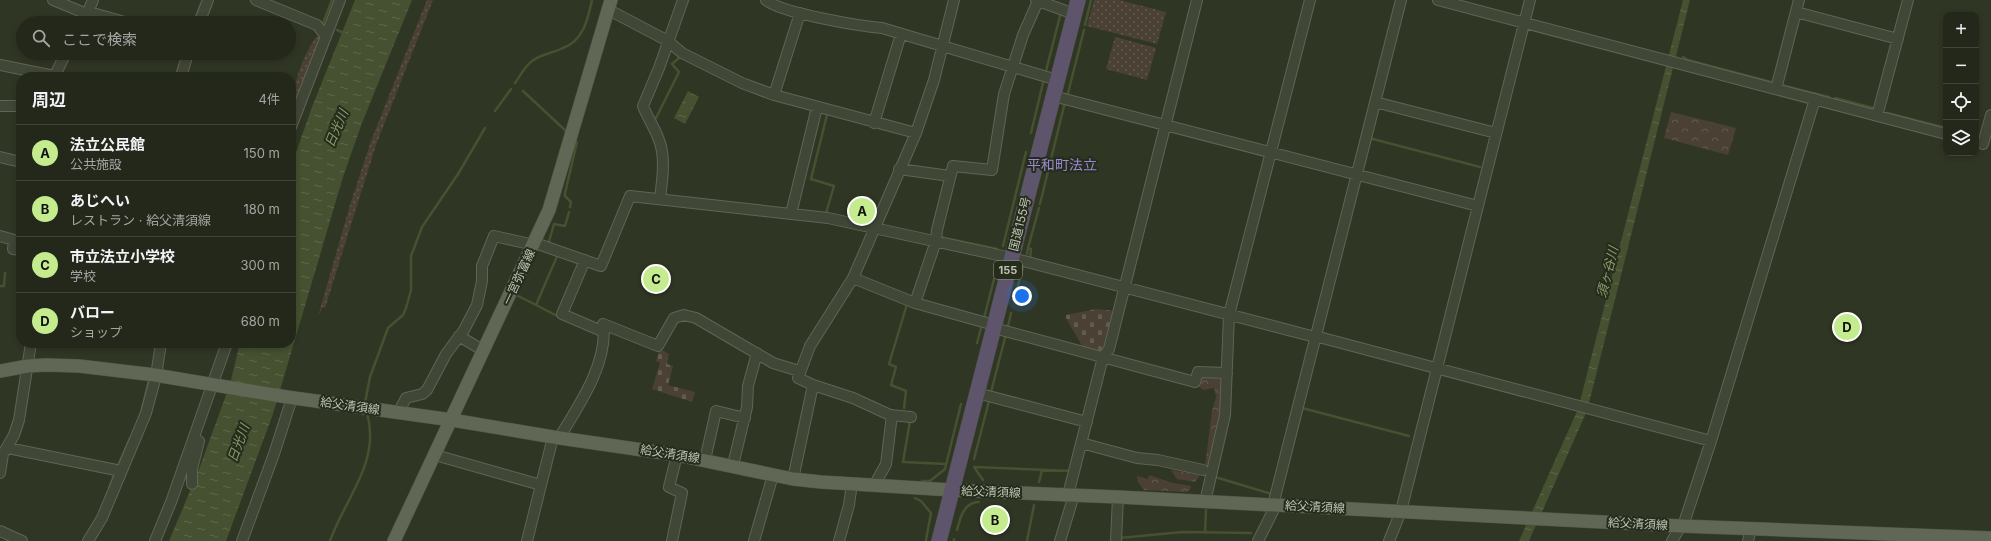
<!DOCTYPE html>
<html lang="ja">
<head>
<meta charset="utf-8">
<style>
	body { margin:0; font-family:Inter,"Noto Sans JP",sans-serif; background:#303428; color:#f1f3f6 }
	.controls { position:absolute; right:12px; top:12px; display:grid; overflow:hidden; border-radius:8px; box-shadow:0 2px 6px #0003 }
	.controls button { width:36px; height:36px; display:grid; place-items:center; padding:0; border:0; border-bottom:1px solid #41443a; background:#24281b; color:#f1f3f6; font:20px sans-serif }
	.you { position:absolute; left:1022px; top:296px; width:14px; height:14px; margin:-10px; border:3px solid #fff; border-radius:50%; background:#1a73e8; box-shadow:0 0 0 6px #1a73e833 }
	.badge { display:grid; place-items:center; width:26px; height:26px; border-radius:50%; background:#c5eb8f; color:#111; font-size:13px; font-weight:700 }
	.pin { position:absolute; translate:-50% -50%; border:2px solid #fff; box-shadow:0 1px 4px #0006 }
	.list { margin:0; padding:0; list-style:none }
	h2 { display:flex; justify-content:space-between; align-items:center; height:52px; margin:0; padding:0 16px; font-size:17px }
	h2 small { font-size:13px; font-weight:400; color:#a3a6a3 }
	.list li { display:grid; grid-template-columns:26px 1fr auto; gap:12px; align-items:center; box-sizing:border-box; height:56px; padding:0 16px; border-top:1px solid #41443a }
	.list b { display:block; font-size:15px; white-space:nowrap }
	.list p { margin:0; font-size:13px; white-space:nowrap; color:#a3a6a3 }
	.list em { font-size:13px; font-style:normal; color:#a3a6a3 }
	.icon { flex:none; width:22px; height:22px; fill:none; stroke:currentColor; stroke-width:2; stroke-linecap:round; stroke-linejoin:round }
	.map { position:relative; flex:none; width:1991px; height:541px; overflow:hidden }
	.search { position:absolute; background:#24281b; box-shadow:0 2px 6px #0003; left:16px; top:16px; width:280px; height:44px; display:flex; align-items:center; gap:10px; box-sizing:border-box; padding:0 14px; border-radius:22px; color:#a3a6a3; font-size:15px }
	.panel { position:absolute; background:#24281b; box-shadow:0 2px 6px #0003; left:16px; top:72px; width:280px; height:276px; border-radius:16px }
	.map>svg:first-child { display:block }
	.grass { fill:url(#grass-dots) }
	.forest { fill:url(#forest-crowns) }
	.cemetery { fill:url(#cemetery-stones) }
	.water { fill:url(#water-ripples) }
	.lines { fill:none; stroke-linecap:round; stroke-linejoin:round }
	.stream { stroke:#455130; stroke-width:2.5 }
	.minor-casing { stroke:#5f6555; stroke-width:12 }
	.major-casing { stroke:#4d5343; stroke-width:14 }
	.highway-casing { stroke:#4c5242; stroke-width:16 }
	.minor { stroke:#414737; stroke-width:10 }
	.major { stroke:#606755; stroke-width:13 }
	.highway { stroke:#5e556c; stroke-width:15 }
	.labels { text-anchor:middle; stroke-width:4; stroke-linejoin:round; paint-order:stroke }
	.shield { fill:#262c1c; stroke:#8f9685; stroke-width:1 }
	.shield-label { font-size:11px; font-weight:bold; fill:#bcc3b2 }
	.street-label { font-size:12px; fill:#bcc3b2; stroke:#262c1c }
	.water-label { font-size:13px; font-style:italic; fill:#8d9e6f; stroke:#262c1c }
	.quarter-label { font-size:14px; fill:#9988d2; stroke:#262c1c }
</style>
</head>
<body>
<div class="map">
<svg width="1991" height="541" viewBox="0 0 1991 541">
	<defs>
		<pattern id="grass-dots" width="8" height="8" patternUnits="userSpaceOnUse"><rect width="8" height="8" fill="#4a4134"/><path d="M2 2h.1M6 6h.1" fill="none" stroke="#625b4f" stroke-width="1.8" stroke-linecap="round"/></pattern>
		<pattern id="forest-crowns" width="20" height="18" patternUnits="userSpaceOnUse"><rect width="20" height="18" fill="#4a4134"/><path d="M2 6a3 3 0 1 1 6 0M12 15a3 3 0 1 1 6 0" fill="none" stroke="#625b4f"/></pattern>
		<pattern id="cemetery-stones" width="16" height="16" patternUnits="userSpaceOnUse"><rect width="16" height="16" fill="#4a4134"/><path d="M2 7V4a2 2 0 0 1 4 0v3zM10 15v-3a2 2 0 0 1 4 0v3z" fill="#625b4f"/></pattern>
		<pattern id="water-ripples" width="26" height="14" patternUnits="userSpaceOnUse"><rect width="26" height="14" fill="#455130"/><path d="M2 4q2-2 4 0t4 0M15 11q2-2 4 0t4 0" fill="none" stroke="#5e684c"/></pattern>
	</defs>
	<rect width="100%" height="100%" fill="#303624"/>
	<!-- grass -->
	<path class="grass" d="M427,0H433L376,145L325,308L322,307L320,314L319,313L350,205L371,141Z
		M1094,0H1119L1166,12L1157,44L1087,26Z
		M316,37H320L321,39L291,119C291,92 300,60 316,37Z
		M1115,37L1156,48L1147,80L1106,69Z"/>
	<!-- forest -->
	<path class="forest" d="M1671,112L1736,128L1728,155L1664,138Z
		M1223,374C1223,405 1215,436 1209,466H1205L1212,411L1216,397L1214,388L1203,390L1197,384L1199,375Z
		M1171,470L1200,475L1195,482L1177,479Z
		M1149,475L1173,483L1191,486L1190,490L1186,492L1144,490L1138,482L1137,476L1148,479Z"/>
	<!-- cemetery -->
	<path class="cemetery" d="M1096,309L1116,311L1106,351L1100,354L1085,351L1066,318V315Z
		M660,349L669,354L667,364L673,366L668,385L695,392L692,402L652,389L660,363L656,361Z"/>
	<!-- water -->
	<path class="water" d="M355,0H412L362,123L343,177L273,414L226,541H169L198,472L230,384L240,343H291V167L312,107Z
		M1683,0H1690L1587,411L1529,541H1519L1578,409Z
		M688,91L699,97L685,124L674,118Z"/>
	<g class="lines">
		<!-- stream -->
		<path class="stream" d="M194,23L201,4
			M323,23L332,0
			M1085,25L1091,0
			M337,30L344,33
			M1683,57L1688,60L1771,82
			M1046,71L1061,12
			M176,77L179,65
			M515,83C520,76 525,66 532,61C541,54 553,53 563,48C583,41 588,19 592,0
			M1785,86L1829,97
			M523,91L567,132
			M1067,97L1084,30
			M1835,98L1873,108
			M495,111L511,89
			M1887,113L1946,128
			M654,122L679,72L672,64L681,56
			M1031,133L1043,83
			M1976,136L1979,137
			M1369,138L1480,167
			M1040,204L1065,102
			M570,207L571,202L565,196V193L577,142
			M826,213L834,186L811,179L827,115
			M940,237L997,249
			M548,245L554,224L565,226L569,212
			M1003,246L1026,152
			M558,254L536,305L561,318
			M1027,254L1028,248
			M1030,259L1031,249L1028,248L1039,208
			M0,286H4L5,273
			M1016,293L1023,267
			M516,295L536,305
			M984,318L998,264
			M1008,326L1011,313
			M977,343L981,328
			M155,352L156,343
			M991,392L1006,334
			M365,403L370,377L388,328L403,315L406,308L411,290V256L422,227L458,174L485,128
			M904,408L906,391L891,385L896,367L889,364L907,304
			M1302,408L1409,436
			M141,413L149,379
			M910,421L903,462L946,464
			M974,459L989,401
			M974,467L1072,471
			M974,467L983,480
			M117,468L130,438
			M1215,477L1272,494
			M922,481H930L945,469L961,404
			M1039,482L1042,470
			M109,488L115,472
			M915,498L921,501L931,513L926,540
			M957,530C960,518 964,502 979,502
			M1205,532L1206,510
			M1119,538L1183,532L1251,533
			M330,541C345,498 381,462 367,413
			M954,541V539
			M1027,541L1034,505"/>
		<defs>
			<path id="minor" d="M53,0L87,14
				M256,0L317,25L325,35
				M766,0C781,13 859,26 882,28L1057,80
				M1036,0L1074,14
				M1438,0L1946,134
				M609,10L668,41L682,53L742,83L774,95L916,133
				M89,12L128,23
				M1796,12L1898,39
				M83,23L93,0
				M199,23L208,0
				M0,65L54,76
				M54,77L66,53
				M181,77L188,53
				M1776,89L1799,0
				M774,95L800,13
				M1053,96L1478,206
				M1375,102L1496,133
				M0,106H21
				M1877,116L1908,0
				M874,123L901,34
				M291,127L340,0
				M1983,144L1991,115
				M0,157L21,162
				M899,169L950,176
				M660,199C662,181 666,158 659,140C655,128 647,117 643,106L659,68L683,0
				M791,214L817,107
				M0,236L14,240L13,249L21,250
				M535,243L601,266L630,196L828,218L1012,258L1315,337
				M585,260L562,314L604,332
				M853,278L915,303L994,325
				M915,303L936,241L937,230L953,166L992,170L1004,94L1023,35L1038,1
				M994,328L1195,382L1198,372L1227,373
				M459,336L484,351
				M1315,336L1711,441
				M813,385L853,398L890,415L911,417
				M977,393L1087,422
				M398,413L406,398L422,394L427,390L446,354L464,330L477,305L482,281V266L494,236L534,245
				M559,438C578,407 609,362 603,324L658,346L674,318L684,315L696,318L773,363L799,371
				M1081,443L1137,458L1158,460L1203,470
				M8,448L121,471
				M435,455L541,485
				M705,460L716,411L745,418
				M733,465L747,407L748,386L757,353
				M0,473L3,454L14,435L19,420L31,343
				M793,479L813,385L798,378L810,346L853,278L916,133L934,80L954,0
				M192,484V469L199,441
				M875,484L886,464L892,415
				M1068,495L1103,357L1109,349L1197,0
				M1205,502L1225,415L1229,315L1310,0
				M1273,505L1401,0
				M1683,526L1711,441L1815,99
				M0,531L22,541
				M88,541L102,518L146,413L156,376L161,343
				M155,541L171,502L227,343
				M242,541L274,454L292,398
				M527,541L553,437
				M672,541L682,493L669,487L677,455
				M754,541L773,475
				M839,541L849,505L852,483
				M1060,541L1074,495
				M1116,541L1118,497
				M1258,541L1276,505
				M1389,541L1401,511L1530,0
				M1672,541L1681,526
				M1748,541L1751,528"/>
			<path id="major" d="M0,371L28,366L46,365L79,366L155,375L287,397L452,420L553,437L677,455L793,479L821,482L952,490L1118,497L1681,526L1991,538
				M394,541L549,210L611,0"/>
			<path id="highway" d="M939,541L1078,0"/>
		</defs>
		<!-- minor casing -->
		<use href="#minor" class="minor-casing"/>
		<!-- major casing -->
		<use href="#major" class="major-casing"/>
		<!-- highway casing -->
		<use href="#highway" class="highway-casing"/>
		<!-- minor -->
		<use href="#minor" class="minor"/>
		<!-- major -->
		<use href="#major" class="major"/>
		<!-- highway -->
		<use href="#highway" class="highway"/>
	</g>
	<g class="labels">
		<!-- shield labels -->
		<rect class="shield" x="994" y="261" width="28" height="18" rx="3"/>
		<g class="shield-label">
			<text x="1008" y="274">155</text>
		</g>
		<!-- street labels -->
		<g class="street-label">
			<text transform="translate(1020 224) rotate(-76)" y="4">国道155号</text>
			<text transform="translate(519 277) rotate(-65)" y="4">一宮弥富線</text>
			<text transform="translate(350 406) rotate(8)" y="4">給父清須線</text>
			<text transform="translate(670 454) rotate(9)" y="4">給父清須線</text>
			<text transform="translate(991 492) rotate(2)" y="4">給父清須線</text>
			<text transform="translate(1315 507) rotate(3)" y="4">給父清須線</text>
			<text transform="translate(1638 524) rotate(3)" y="4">給父清須線</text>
		</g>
		<!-- water labels -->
		<g class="water-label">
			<text transform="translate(336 128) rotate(-67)" y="5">日光川</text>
			<text transform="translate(1607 272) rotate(-76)" y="5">須ヶ谷川</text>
			<text transform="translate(238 443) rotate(-70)" y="5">日光川</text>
		</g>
		<!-- quarter labels -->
		<g class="quarter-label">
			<text x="1062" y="170">平和町法立</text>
		</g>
	</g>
</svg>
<div class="controls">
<button>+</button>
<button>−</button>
<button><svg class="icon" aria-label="locate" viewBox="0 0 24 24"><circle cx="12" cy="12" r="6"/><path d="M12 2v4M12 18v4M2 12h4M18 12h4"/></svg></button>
<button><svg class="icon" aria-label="layers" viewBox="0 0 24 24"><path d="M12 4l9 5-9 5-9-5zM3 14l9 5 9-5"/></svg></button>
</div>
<div class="you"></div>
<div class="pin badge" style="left:862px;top:211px">A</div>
<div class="pin badge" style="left:995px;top:520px">B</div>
<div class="pin badge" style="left:656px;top:279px">C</div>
<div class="pin badge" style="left:1847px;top:327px">D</div>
<div class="search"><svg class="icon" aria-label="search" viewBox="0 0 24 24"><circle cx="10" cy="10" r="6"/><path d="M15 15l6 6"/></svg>ここで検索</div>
<section class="panel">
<h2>周辺<small>4件</small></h2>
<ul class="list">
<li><span class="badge">A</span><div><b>法立公民館</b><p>公共施設</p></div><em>150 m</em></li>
<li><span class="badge">B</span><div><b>あじへい</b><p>レストラン · 給父清須線</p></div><em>180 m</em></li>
<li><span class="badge">C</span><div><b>市立法立小学校</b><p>学校</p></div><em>300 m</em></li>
<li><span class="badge">D</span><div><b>バロー</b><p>ショップ</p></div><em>680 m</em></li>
</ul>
</section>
</div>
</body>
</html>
